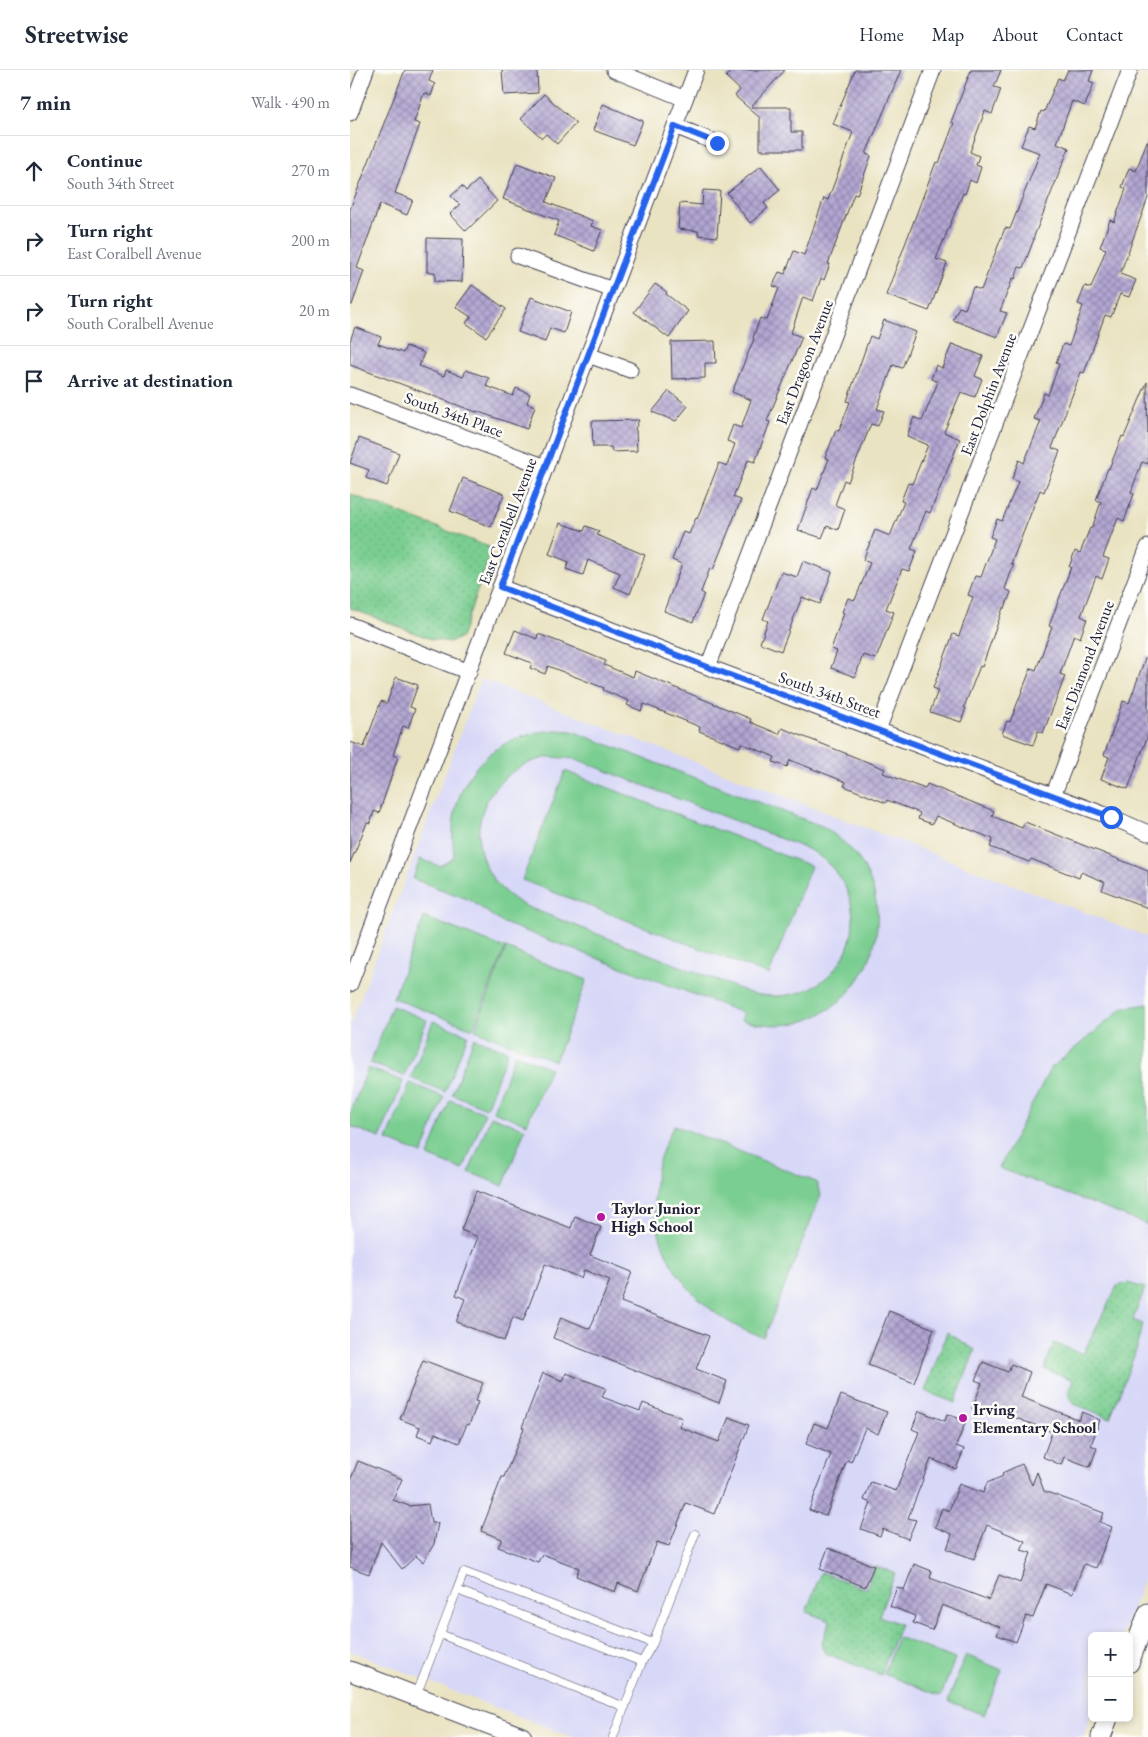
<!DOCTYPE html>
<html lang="en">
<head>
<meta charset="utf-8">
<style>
	body { margin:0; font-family:"EB Garamond",serif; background:#f2f2f3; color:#1f2937 }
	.controls { position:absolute; right:15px; bottom:15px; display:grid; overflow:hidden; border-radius:8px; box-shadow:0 2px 8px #0003 }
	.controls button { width:45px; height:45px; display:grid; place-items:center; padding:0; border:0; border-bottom:1px solid #e0e1e3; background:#fff; color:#1f2937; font:25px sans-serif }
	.stop { position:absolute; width:15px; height:15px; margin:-11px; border:4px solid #2563eb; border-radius:50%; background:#fff }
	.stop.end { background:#2563eb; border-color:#fff; box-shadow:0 1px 5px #0008 }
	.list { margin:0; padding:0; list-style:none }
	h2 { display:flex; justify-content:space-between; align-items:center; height:65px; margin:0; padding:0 20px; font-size:21px }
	h2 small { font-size:16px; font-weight:400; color:#747a83 }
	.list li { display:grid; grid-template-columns:32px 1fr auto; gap:15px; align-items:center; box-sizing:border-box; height:70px; padding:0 20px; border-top:1px solid #e0e1e3 }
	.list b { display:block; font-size:19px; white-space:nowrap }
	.list p { margin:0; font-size:16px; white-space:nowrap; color:#747a83 }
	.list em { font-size:16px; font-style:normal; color:#747a83 }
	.icon { flex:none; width:28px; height:28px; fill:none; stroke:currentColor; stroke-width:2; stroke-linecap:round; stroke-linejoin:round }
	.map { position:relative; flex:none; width:798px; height:1667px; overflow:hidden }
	header { display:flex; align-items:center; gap:30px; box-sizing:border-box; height:70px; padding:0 25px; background:#fff; border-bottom:1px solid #e0e1e3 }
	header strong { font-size:24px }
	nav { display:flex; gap:28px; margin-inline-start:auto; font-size:18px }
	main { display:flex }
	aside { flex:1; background:#fff }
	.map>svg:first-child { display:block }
	.built { fill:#d7d7f8 }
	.park { fill:url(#park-dots); stroke:#4e7866 }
	.garden { fill:#7ace91; stroke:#4e7866; fill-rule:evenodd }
	.building { fill:url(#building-cross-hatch) }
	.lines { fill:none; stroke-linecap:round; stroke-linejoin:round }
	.service-casing { stroke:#403f4f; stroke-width:9 }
	.minor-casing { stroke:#403f4f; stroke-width:17 }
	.tertiary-casing { stroke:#403f4f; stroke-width:21 }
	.service { stroke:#fff; stroke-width:8 }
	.minor { stroke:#fff; stroke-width:15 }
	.tertiary { stroke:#fff; stroke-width:19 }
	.route { stroke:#2563eb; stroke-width:6 }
	.poi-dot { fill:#b5179e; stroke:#fdfcf7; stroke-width:2 }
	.labels { text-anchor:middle; stroke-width:5; stroke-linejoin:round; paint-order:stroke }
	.street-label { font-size:16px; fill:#22223b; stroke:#fdfcf7 }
	.poi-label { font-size:16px; font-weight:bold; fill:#22223b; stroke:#fdfcf7; text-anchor:start }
</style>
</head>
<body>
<header>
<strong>Streetwise</strong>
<nav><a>Home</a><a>Map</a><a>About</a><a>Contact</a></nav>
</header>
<main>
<aside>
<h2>7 min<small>Walk · 490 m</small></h2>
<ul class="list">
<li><svg class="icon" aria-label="ahead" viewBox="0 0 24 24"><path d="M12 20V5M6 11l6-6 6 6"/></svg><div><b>Continue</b><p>South 34th Street</p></div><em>270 m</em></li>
<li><svg class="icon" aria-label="right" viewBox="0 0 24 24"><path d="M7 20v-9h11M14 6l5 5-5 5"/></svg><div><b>Turn right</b><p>East Coralbell Avenue</p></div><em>200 m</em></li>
<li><svg class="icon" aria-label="right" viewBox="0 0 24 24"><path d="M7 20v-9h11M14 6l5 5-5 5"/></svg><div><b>Turn right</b><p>South Coralbell Avenue</p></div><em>20 m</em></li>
<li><svg class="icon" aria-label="arrive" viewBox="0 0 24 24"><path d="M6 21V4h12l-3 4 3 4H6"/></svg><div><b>Arrive at destination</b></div></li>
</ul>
</aside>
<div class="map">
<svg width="798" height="1667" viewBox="0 0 798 1667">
	<defs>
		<pattern id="park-dots" width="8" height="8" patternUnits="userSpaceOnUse" patternTransform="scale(1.25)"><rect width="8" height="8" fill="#7ace91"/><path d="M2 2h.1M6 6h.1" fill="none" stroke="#69b17e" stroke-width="1.8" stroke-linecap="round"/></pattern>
		<pattern id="building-cross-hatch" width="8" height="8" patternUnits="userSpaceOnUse" patternTransform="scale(1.25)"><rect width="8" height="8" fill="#b2a6d2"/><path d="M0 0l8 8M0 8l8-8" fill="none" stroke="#9087ac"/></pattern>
	</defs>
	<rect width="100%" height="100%" fill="#fdfcf7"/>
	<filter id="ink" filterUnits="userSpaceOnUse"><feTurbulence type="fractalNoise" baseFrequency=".02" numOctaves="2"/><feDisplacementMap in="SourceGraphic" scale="10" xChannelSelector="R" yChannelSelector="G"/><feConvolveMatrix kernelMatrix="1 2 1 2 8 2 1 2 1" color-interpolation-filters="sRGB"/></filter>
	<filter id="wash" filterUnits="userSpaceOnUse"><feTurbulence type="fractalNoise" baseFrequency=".0096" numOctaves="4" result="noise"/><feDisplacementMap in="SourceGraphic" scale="20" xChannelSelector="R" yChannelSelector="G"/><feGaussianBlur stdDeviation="1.12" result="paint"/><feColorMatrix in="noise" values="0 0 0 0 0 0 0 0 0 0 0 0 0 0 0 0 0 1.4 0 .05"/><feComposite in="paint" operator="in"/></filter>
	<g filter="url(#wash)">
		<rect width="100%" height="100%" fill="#eae3c2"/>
		<!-- built -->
		<path class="built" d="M131,609L798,867V1497L772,1566H742V1643L733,1667H222L0,1581V956Z"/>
		<!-- park -->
		<path class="park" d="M0,424L142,478L111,568L99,572L81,569L0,538Z
			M778,1213L795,1218L783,1250L793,1254L787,1275V1278L760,1348L724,1334L718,1325L723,1310L694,1299L704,1273L733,1284L767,1216Z
			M597,1262L625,1280L605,1333L575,1321Z
			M525,1496L545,1503L529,1546L550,1554L531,1605L475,1583L471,1575L480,1551L456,1542L471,1502L516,1519Z"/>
		<!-- garden -->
		<path class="garden" d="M206,660L222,661L474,757C488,767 501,777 510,791C549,850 519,932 451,952C431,957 411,955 391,950L393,943L151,852L120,830L63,809L70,789L90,796L103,788L104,785C95,715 136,665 206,660ZM200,687L226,689L462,781C543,833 494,946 400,923L175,836C102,797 119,701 200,687Z
			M215,701L461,796L419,905L172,810Z
			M74,847L155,878L123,959L43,928Z
			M156,878L237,910L205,991L125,960Z
			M798,934V1155L649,1098L700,999L773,938Z
			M42,936L77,950L54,1006L20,993Z
			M83,951L118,965L95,1022L61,1008Z
			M124,968L158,981L136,1038L102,1024Z
			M165,984L200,998L177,1054L143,1041Z
			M18,998L53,1011L30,1068L0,1056V1044Z
			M60,1013L94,1027L72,1084L37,1070Z
			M100,1030L135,1043L113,1100L78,1086Z
			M141,1046L175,1059L153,1116L119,1102Z
			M324,1055L466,1112L471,1125L414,1268C342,1244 291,1176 307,1098C311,1082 317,1069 324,1055Z
			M548,1567L605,1589L591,1626L534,1604Z
			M616,1585L652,1600L634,1645L598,1631Z"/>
		<g id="blocks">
			<!-- building -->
			<path class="building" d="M55,0H83L79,11L85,14L81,26L74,23L64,52L70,54L45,123L63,130L57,145L30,134L7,198L14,201L2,235H0V139Z
				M152,0H187L188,23L154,25Z
				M382,0H435L401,37H441V62H452V80H410V48L385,26L390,20L376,7Z
				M505,0H551L516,84L521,86L507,125L504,124L478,194H480L474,210L471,208L463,231L453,227L441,263L452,267L417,351L420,352L405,392L398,390L383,427L391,430L363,500L360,498L351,522L354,524L343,552L314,541L332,494L322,490L333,462L339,464L346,448L347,449L369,393L377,396L385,374L377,371L383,355L391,358L401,330L382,322L404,269L403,268L410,248L417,250L429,218L423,216L429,202L435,204L444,181L454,185L474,128L478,130L503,62L483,54Z
				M621,0H651L644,17L651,19L642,44L635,41L620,82L629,86L626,95L631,97L626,113L620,110L615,124L613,123L586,189L597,193L579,241L536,225L586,92L589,93L604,53L601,52Z
				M718,0H743L739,11L744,13L735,36L722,31L707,73L719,78L683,169H684L673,198L669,197L665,209L663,208L650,241L657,243L647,267L603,250L609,237L615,239L623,217L631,220L655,158L660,159L690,83L671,76L679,56L685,58L691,41L694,42L708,8L713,10Z
				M194,24L226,53L207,74L196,64L192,68L171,49Z
				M253,34L293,51L283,75L243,60Z
				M797,71H798V128L770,204L786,210L779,227L770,224L761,247L755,245L734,303L731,302L702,378L710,381L694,422L690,420L661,494H664L655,519L661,522L655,538H653L632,597L630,596L614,637L616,638L611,652L580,642L588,620L583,618L603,564L609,566L623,527L618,525L625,506L631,507L645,469L640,467L647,449L652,451L668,412L662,409L669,390L674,393L691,351L684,349L694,323L698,325L709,294L706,293L713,274L719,276L733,236L728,234L735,216L741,218L756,179L750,177L760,150L764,152L776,119L772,117L779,98L786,101Z
				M167,93L206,108L196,132L243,151L241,156L252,160L244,181L204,165L209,151L153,129Z
				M411,96L430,120L414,133L418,138L400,153L377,123Z
				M128,110L147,131L116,161L100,144L110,135L101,126L112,116L116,121Z
				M353,120L370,121L367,167L348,165V161L328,159L330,133L352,135Z
				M77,168L113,169L112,212L85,211V202H77Z
				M305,214L317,222L316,224L338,241L319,268L284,242Z
				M122,215L156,239L136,267L116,253L121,247L106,237Z
				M181,227L221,242L214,263L200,258L195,272L168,262Z
				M534,250L566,262L552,298L543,295L527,339L534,341L528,356L521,354L498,412L494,410L485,435L495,439L488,460L477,456L472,468L448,460L463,418L467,420L479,389L475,388L486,360L489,361L500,332L497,331L520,266L527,269Z
				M5,257L31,267L28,274L53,283L56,276L74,283L69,296L94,306L96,300L113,307L116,300L139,308L136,316L163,326L166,318L180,324L177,333L185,336L177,359L126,341V342L0,295V271Z
				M365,271L366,293H355V308L322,309L321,272Z
				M602,274L633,286L625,306L632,309L625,327L611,322L594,362L610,369L580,443L576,441L561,479L567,481L559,501L552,499L536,539L544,542L526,589L513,585L505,607L481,598L487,581L481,579L494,543L492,542L498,528L505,530L520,493L513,490L525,460L540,466L554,432L551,431L558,413L562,414L578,375L557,366L564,347L572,351L588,312L581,309L586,295L592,298Z
				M797,312L798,394L792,392L781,422L784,424L774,451L768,448L753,487L759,489L752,509L746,506L731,546L737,549L730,568L724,565L710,604L715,606L708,625L693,663L688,661L683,675L652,664L657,651L660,652L681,598L686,600L702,557L699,556L721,497H719L725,481L730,483L740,458H742L751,432L746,430L758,398L759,399L772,366L774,367Z
				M319,321L338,336L326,351L302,342Z
				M289,350L285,359L286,360L287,381L262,382L261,377H243L242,351Z
				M9,368L49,383L37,416L16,408L19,400L0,393Z
				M113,408L154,424L141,457L100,441Z
				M210,453L234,461L236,456L249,461L247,465L295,485L280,524L264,517L270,503L238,490L233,505L216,499L219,492L199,484Z
				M453,491L482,502L470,534L452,527L431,581L410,573L418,551L413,549L431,502L447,507Z
				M165,560L187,569L188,564L207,571L256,591L254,595L283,607L285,601L401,649L400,652L429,664L432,658L535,699L533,703L575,719L577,714L644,741L642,746L672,758L675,752L798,801V838L752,820L755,812L731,802L729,808L681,789L679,792L640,777L643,769L586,746L582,754L568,749L570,743L537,730L536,733L494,716L496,712L440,690L437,697L423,692L425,687L391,673L390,677L349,661L350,657L294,634L291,641L277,635L279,631L253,620L254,618L198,596L195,604L180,598L182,593L156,583Z
				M796,586H798V665L778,719L751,709L759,687L754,685L773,631L779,633Z
				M46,607L68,615L60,637L65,639L58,658L53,656L43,685L48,687L29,743L24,741L20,754L17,753L0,793V672L14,677L31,631L37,633Z
				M126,1121L221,1158L225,1146L251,1157L240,1185L282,1202L271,1232L359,1266L346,1299L377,1311L369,1333L203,1268L211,1247L240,1259L260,1210L234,1200L231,1208L195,1194L173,1251L163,1247L154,1271L106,1252L115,1229L106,1225L128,1167L111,1160Z
				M539,1241L584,1259L564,1313L518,1295Z
				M73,1290L133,1313L125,1331L128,1332L119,1355L117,1354L109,1373L85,1363L82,1371L67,1365L70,1357L50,1349Z
				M633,1292L658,1302L661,1294L680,1302L671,1327L729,1350L732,1342L750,1350L741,1375L747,1378L740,1397L714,1387L711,1395L693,1387L702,1362L643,1339L641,1346L622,1339L632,1313L625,1310Z
				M193,1303L213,1311L216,1303L256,1318L252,1327L290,1341L293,1333L332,1348L329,1357L369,1372L379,1347L399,1355L364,1444L336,1433L319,1476L307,1472L288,1521L268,1513L265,1522L226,1506L229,1498L192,1484L188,1492L148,1477L152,1469L131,1461L152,1407H154L174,1358L172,1357Z
				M491,1325L537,1342L528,1364L515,1358L501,1392L497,1390L476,1446L459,1440L481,1384L456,1374L464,1353L478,1358Z
				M569,1341L595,1351L597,1344L616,1351L606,1376L614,1379L606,1399L581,1389L558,1448L566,1450L558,1469L533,1459L530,1466L511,1459L521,1433L514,1430L521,1412L546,1421L569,1362L562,1359Z
				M8,1391L52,1409L43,1430L59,1436L78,1434L81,1453H88L84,1474L73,1492L66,1486L52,1499L31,1472L19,1504L0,1497V1411Z
				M672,1394L682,1415L687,1402L694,1421L754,1443L750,1452L762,1457L746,1498L734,1494L722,1524L696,1514L683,1548L676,1546L666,1572L647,1565L650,1557L592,1535L582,1560L563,1553L565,1546L540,1536L547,1517L554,1520L564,1494L582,1501L580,1508L639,1530L649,1505L670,1513L681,1483L671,1480L675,1471L637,1455L624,1489L597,1479L602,1464L585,1457L592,1438L599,1441L609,1414L633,1423L637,1413L653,1406L652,1403Z
				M478,1478L524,1496L515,1517L470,1499Z"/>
		</g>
	</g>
	<g filter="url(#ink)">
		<use href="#blocks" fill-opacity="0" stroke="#403f4f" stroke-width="1"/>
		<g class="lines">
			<defs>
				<path id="service" d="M107,1520L114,1502L303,1573L292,1592
					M90,1564L275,1637
					M303,1573L345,1464
					M66,1626L107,1520L292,1592L263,1667"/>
				<path id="minor" d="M264,0L335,29
					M0,43L16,0
					M325,56L367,73
					M168,186L263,220
					M238,285L280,300
					M0,325L196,397
					M150,517L358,597L761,747L798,763
					M0,555L119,602
					M358,597L583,0
					M528,660L780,0
					M703,726L798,477
					M0,914L346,0"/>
				<path id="tertiary" d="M779,1593L798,1543
					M0,1601L172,1667
					M751,1667L758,1648"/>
			</defs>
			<!-- service casing -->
			<use href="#service" class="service-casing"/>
			<!-- minor casing -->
			<use href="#minor" class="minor-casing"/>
			<!-- tertiary casing -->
			<use href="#tertiary" class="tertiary-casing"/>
			<!-- service -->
			<use href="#service" class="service"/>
			<!-- minor -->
			<use href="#minor" class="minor"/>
			<!-- tertiary -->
			<use href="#tertiary" class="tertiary"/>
		</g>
	</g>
	<g class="lines" filter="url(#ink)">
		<!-- route -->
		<path class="route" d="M367,73L325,56L150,517L358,597L761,747"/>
	</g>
	<!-- markers -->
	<g class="poi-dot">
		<circle cx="251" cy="1147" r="5"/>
		<circle cx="613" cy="1348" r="5"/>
	</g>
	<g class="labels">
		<!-- street labels -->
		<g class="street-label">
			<text transform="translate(454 292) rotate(-69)" y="6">East Dragoon Avenue</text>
			<text transform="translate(638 324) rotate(-69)" y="6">East Dolphin Avenue</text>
			<text transform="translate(104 344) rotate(20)" y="6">South 34th Place</text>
			<text transform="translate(157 451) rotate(-69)" y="6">East Coralbell Avenue</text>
			<text transform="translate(734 595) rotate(-69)" y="6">East Diamond Avenue</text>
			<text transform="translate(480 624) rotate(20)" y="6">South 34th Street</text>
		</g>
		<!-- poi labels -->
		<g class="poi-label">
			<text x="261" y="1144">Taylor Junior<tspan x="261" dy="18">High School</tspan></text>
			<text x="623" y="1345">Irving<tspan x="623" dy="18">Elementary School</tspan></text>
		</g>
	</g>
</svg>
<div class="controls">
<button>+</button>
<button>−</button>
</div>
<div class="stop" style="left:761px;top:747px"></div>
<div class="stop end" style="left:367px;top:73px"></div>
</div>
</main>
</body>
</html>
